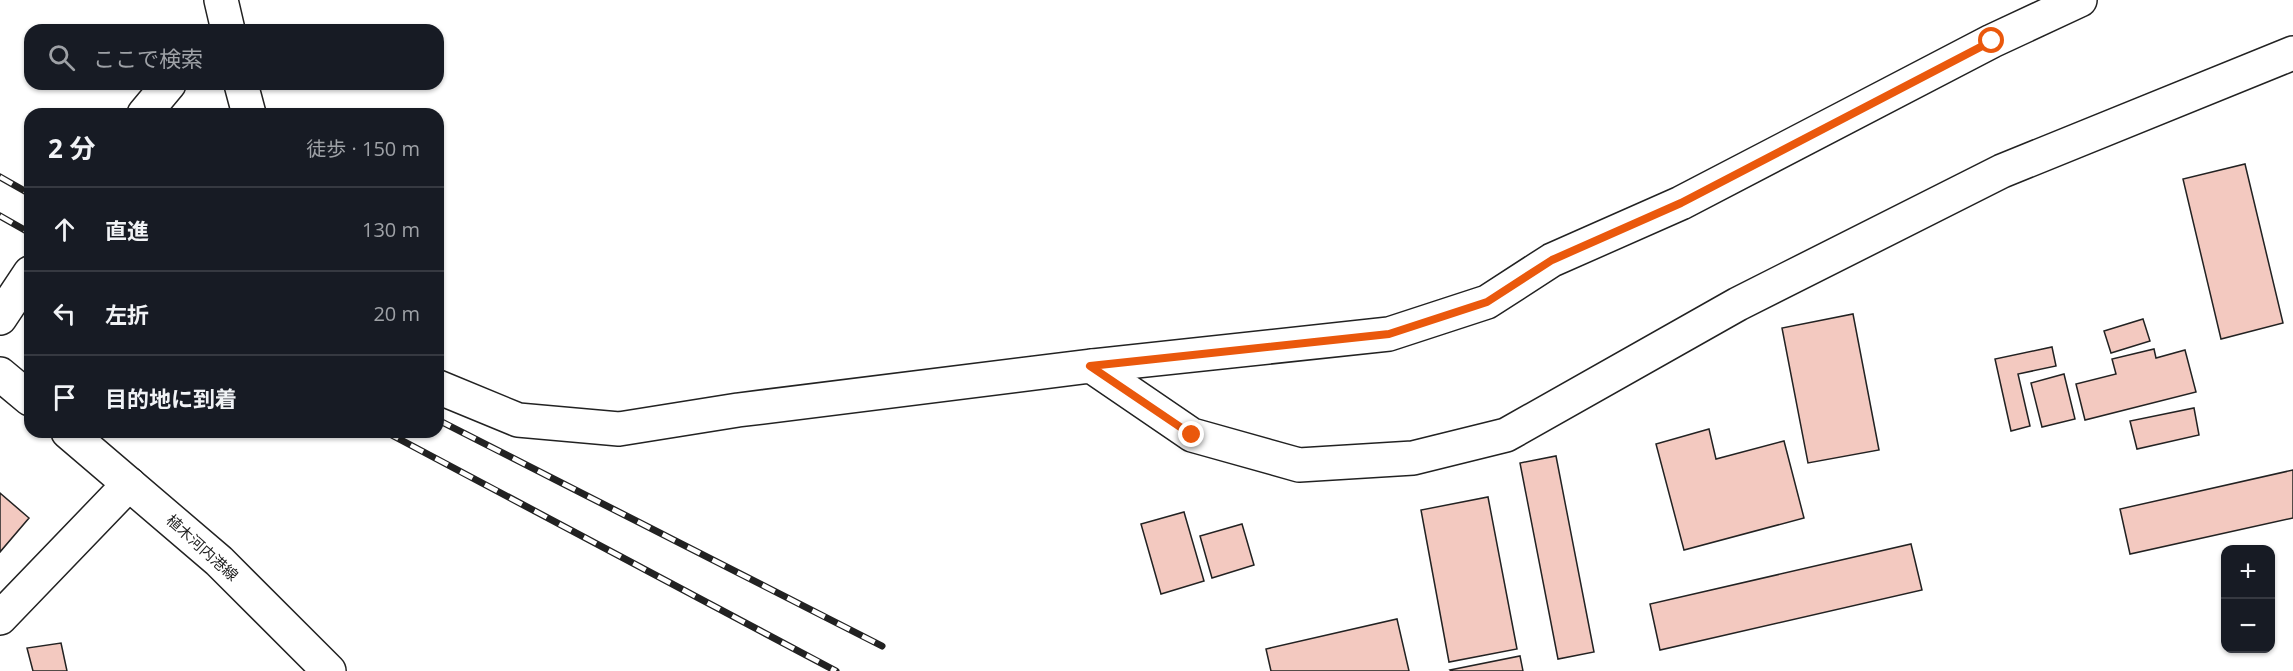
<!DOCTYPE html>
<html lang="ja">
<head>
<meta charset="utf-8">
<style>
	body { margin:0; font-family:"Open Sans","Noto Sans JP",sans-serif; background:#242831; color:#f1f3f6 }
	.controls { position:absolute; right:18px; bottom:18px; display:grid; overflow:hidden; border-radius:12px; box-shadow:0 2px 4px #0004 }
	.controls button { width:54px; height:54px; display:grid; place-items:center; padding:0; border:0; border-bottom:2px solid #363941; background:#171b24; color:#f1f3f6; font:30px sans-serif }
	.stop { position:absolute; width:18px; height:18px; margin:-14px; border:4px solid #ea580c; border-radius:50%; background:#fff }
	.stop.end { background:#ea580c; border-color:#fff; box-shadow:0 2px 6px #0008 }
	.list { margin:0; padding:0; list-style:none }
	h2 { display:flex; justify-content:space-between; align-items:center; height:78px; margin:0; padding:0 24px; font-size:26px }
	h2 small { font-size:20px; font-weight:400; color:#9ea1a6 }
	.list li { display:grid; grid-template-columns:39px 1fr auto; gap:18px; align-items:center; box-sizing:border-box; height:84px; padding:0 24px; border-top:2px solid #363941 }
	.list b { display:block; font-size:22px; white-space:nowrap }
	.list em { font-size:20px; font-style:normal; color:#9ea1a6 }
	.icon { flex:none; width:33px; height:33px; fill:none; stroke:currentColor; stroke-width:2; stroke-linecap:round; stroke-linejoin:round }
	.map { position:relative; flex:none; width:2293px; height:671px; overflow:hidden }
	.search { position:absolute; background:#171b24; box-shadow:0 2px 4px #0004; left:24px; top:24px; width:420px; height:66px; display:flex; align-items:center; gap:15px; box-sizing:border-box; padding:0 21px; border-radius:18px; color:#9ea1a6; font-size:22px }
	.panel { position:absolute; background:#171b24; box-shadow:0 2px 4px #0004; left:24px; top:108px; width:420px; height:330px; border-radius:18px }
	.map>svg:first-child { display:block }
	.building { fill:#f3c9c0; stroke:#222; stroke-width:1.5 }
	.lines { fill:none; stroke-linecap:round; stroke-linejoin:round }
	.minor-casing { stroke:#222; stroke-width:36 }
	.major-casing { stroke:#222; stroke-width:36 }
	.minor { stroke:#fff; stroke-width:33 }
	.major { stroke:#fff; stroke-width:33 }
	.rail-casing { stroke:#222; stroke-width:7 }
	.rail { stroke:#fff; stroke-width:4.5; stroke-dasharray:14; stroke-linecap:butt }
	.route { stroke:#ea580c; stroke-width:8 }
	.labels { text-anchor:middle; stroke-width:4.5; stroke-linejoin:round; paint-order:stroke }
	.street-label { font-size:15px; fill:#222; stroke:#fff }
</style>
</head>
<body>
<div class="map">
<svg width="2293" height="671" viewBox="0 0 2293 671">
	<rect width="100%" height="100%" fill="#fff"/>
	<!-- building -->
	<path class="building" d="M2245,164L2283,323L2221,339L2183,179Z
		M1853,314L1879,450L1808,463L1782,328Z
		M2143,319L2150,341L2111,353L2104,331Z
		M2052,347L2056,366L2018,374L2030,426L2011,431L1995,359Z
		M2154,349L2156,358L2185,350L2196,392L2085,420L2076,384L2116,374L2112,359Z
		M2064,374L2075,419L2042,427L2031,383Z
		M2194,408L2199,435L2137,449L2130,421Z
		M1709,429L1716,459L1784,441L1804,518L1684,550L1656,444Z
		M1556,456L1594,652L1558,659L1520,463Z
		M2293,470V518L2130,554L2120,509Z
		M0,493L29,518L0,552Z
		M1488,497L1517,649L1449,662L1421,510Z
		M1184,512L1204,581L1161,594L1141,524Z
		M1242,524L1254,565L1212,578L1200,536Z
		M1911,544L1922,590L1660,650L1650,604Z
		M1397,619L1409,671H1271L1266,649Z
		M61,643L67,671H33L27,648Z
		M1520,656L1523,671H1451L1450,670Z"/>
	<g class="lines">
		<defs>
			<path id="minor" d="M221,0L228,30
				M241,84L249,114
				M144,114L169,84
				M0,318L30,273
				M1091,366L1192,435L1299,465L1413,458L1506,435L1738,304L2002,171L2293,53
				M438,387L518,420L619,429L738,410L1091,366L1389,334L1487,302L1552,260L1681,203L1992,41L2080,0
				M0,618L129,484"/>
			<path id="major" d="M0,374L30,399
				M68,432L219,561L329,671"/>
		</defs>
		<!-- minor casing -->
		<use href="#minor" class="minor-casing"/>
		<!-- major casing -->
		<use href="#major" class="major-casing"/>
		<!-- minor -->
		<use href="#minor" class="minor"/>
		<!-- major -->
		<use href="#major" class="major"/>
		<defs>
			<path id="rail" d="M0,177L30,194
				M0,216L30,233
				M438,420L882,646
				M386,432L836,671"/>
		</defs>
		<!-- rail casing -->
		<use href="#rail" class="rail-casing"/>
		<!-- rail -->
		<use href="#rail" class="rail"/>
	</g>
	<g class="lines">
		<!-- route -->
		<path class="route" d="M1192,435L1090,366L1389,334L1487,302L1552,260L1681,203L1992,41"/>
	</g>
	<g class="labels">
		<!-- street labels -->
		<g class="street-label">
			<text transform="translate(202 548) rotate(42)" y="5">植木河内港線</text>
		</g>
	</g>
</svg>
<div class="controls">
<button>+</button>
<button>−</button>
</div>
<div class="stop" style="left:1992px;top:41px"></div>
<div class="stop end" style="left:1192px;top:435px"></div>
<div class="search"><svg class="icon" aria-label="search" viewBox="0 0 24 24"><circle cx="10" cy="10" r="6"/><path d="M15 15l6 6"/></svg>ここで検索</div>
<section class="panel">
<h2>2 分<small>徒歩 · 150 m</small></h2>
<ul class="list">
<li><svg class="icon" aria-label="ahead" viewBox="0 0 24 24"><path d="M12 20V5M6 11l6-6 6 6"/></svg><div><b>直進</b></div><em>130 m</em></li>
<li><svg class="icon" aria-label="left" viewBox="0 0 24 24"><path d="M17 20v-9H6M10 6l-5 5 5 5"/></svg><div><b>左折</b></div><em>20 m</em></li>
<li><svg class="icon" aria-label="arrive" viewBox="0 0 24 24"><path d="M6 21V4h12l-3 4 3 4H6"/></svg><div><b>目的地に到着</b></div></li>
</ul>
</section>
</div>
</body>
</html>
